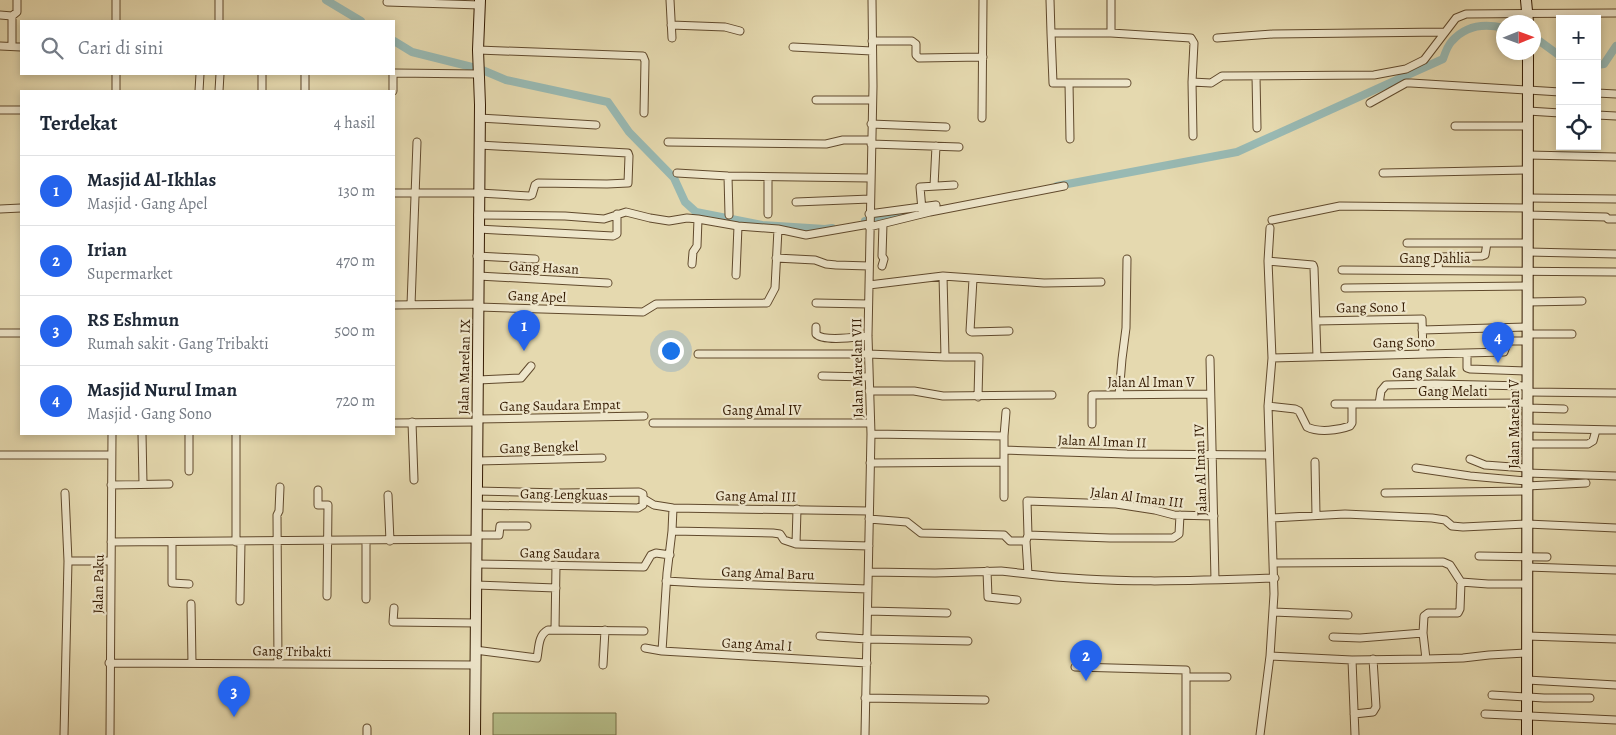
<!DOCTYPE html>
<html lang="id">
<head>
<meta charset="utf-8">
<style>
	body { margin:0; font-family:Alegreya,serif; background:#f6f6f7; color:#1f2937 }
	.controls { position:absolute; right:15px; top:15px; display:grid; overflow:hidden; border-radius:0px; box-shadow:0 2px 8px #0003 }
	.controls button { width:45px; height:45px; display:grid; place-items:center; padding:0; border:0; border-bottom:1px solid #e0e1e3; background:#fff; color:#1f2937; font:25px sans-serif }
	.compass { position:absolute; left:1496px; top:15px; width:45px; height:45px; border-radius:50%; background:#fff; box-shadow:0 2px 8px #0003; rotate:89deg }
	.you { position:absolute; left:670px; top:350px; width:18px; height:18px; margin:-12px; border:4px solid #fff; border-radius:50%; background:#1a73e8; box-shadow:0 0 0 8px #1a73e833 }
	.badge { display:grid; place-items:center; width:32px; height:32px; border-radius:50%; background:#2563eb; color:#fff; font-size:16px; font-weight:700 }
	.pin { position:absolute; translate:-50% -41px; filter:drop-shadow(0 1px 2px #0008) }
	.pin::after { content:''; position:absolute; top:26px; width:18px; height:15px; background:inherit; clip-path:polygon(0 0,100% 0,50% 100%) }
	.list { margin:0; padding:0; list-style:none }
	h2 { display:flex; justify-content:space-between; align-items:center; height:65px; margin:0; padding:0 20px; font-size:21px }
	h2 small { font-size:16px; font-weight:400; color:#747a83 }
	.list li { display:grid; grid-template-columns:32px 1fr auto; gap:15px; align-items:center; box-sizing:border-box; height:70px; padding:0 20px; border-top:1px solid #e0e1e3 }
	.list b { display:block; font-size:19px; white-space:nowrap }
	.list p { margin:0; font-size:16px; white-space:nowrap; color:#747a83 }
	.list em { font-size:16px; font-style:normal; color:#747a83 }
	.icon { flex:none; width:28px; height:28px; fill:none; stroke:currentColor; stroke-width:2; stroke-linecap:round; stroke-linejoin:round }
	.map { position:relative; flex:none; width:1616px; height:735px; overflow:hidden }
	.search { position:absolute; background:#fff; box-shadow:0 2px 8px #0003; left:20px; top:20px; width:375px; height:55px; display:flex; align-items:center; gap:12px; box-sizing:border-box; padding:0 18px; border-radius:0px; color:#747a83; font-size:19px }
	.panel { position:absolute; background:#fff; box-shadow:0 2px 8px #0003; left:20px; top:90px; width:375px; height:345px; border-radius:0px }
	.map>svg:first-child { display:block }
	.green { fill:#b6bf8a; stroke:#746c45 }
	.lines { fill:none; stroke-linecap:round; stroke-linejoin:round }
	.canal { stroke:#98b9b3; stroke-width:8 }
	.street-casing { stroke:#60492c; stroke-width:9 }
	.secondary-casing { stroke:#331900; stroke-width:12 }
	.street { stroke:#eee6cb; stroke-width:7 }
	.secondary { stroke:#eee6cb; stroke-width:10 }
	.labels { text-anchor:middle; stroke-width:4.5; stroke-linejoin:round; paint-order:stroke }
	.street-label { font-size:14px; fill:#331900; stroke:#eee6cb }
</style>
</head>
<body>
<div class="map">
<svg width="1616" height="735" viewBox="0 0 1616 735">
	<rect width="100%" height="100%" fill="#e5d9af"/>
	<filter id="stains"><feTurbulence type="fractalNoise" baseFrequency=".004" numOctaves="4"/><feColorMatrix values="0 0 0 0 .2 0 0 0 0 .09 0 0 0 0 .02 0 0 0 .5 -.17"/></filter>
	<radialGradient id="worn" r=".72"><stop offset=".6" stop-color="#630" stop-opacity="0"/><stop offset="1" stop-color="#630" stop-opacity=".3"/></radialGradient>
	<!-- green -->
	<path class="green" d="M493,713H616V735H493Z"/>
	<g class="lines">
		<!-- canal -->
		<path class="canal" d="M326,0L361,21
			M1534,37L1560,56
			M394,41L412,52L480,69L506,80L608,102L629,132L674,178L685,202L696,212L762,225L825,229L832,228
			M1597,65L1604,64L1616,46
			M1057,186L1237,152L1443,59C1445,53 1448,45 1452,41C1466,25 1484,23 1504,28
			M865,221L925,210"/>
		<defs>
			<path id="street" d="M116,0V21
				M219,0V21
				M670,0L672,38
				M1050,0L1051,33H1111L1191,38L1194,43L1192,82L1193,136
				M1111,0V33
				M387,2L480,5
				M0,15L12,16
				M671,25L725,27L740,31
				M1051,33L1053,83H1127
				M1217,38L1273,34L1444,32
				M872,41H912L916,44V55L919,58L983,57
				M0,46L21,47
				M12,46V16L17,12V0
				M793,47L872,51
				M478,50L643,56L645,61L644,113
				M394,73L479,74
				M305,74V91
				M1256,76L1257,128
				M1192,82L1211,83L1222,76L1374,75L1406,69L1424,60L1456,18L1466,14L1616,13
				M1069,83L1070,139
				M116,91V74
				M199,91L200,74
				M219,91L220,74
				M262,91V74
				M393,91V74
				M1597,93L1616,94
				M816,100H872
				M1370,103L1406,83H1411L1560,92
				M0,110H21
				M1528,111L1560,113
				M1597,115L1616,116
				M479,118L596,125
				M982,118L983,0
				M871,124L946,127
				M1455,126H1528
				M668,142L826,144L843,140H871
				M871,144L959,147
				M1528,155L1616,157
				M677,173L728,176L870,178
				M1383,173L1528,170
				M728,176L729,215
				M934,186L936,146
				M394,193H479L529,196L532,195L535,185L538,183L607,184L628,183L629,156L628,153L479,145
				M1528,198L1616,199
				M796,202L870,199
				M0,209L21,208
				M922,210L920,187L954,185
				M768,214V177
				M869,214L936,205
				M478,215L565,216L604,219L626,212L650,218L669,221L687,218L698,219L738,226L778,229L806,235L869,224
				M1528,215L1606,217L1608,219H1616
				M1272,220L1340,206L1528,208
				M869,227L930,212L1064,186
				M478,229L613,236L617,234V214
				M1407,243H1528
				M1528,252L1616,254
				M477,256L535,259
				M776,258L815,260L826,264L836,265L869,266
				M1268,261L1313,265L1314,268L1317,357
				M692,264L693,252L697,246L698,219
				M882,266L884,259L882,256L883,224
				M1342,270L1616,272
				M1438,270L1439,257L1482,256L1485,255L1487,243
				M736,275L738,226
				M478,276L608,283
				M973,279L970,331L972,332L1009,331
				M869,285L943,276L1044,283L1101,282
				M1345,288L1528,286
				M1528,302L1582,301
				M816,303L868,304
				M394,305L478,304
				M411,305L417,142
				M478,307L643,312L656,304L767,303L775,288L778,229
				M1316,321L1422,319L1423,354
				M816,327V334C823,342 857,337 868,336
				M1422,330L1528,327
				M0,333H21
				M1528,334H1572
				M698,354H868L945,357L943,276
				M1467,354V368L1470,369L1528,371
				M945,357H979L978,397
				M1272,358L1504,352L1508,341H1528
				M1210,359L1215,580
				M822,376L869,377
				M478,380L521,378L531,366
				M869,391H914L943,396L1052,395
				M1528,392L1616,393
				M1119,395L1122,359L1126,328L1127,259
				M1335,404H1379L1381,391L1386,385L1435,384L1528,386
				M1379,404L1527,403
				M1268,406L1295,409L1299,411L1307,427C1319,433 1339,430 1350,426L1352,423V404
				M1527,408L1564,409
				M477,419L644,416
				M412,422L414,480
				M394,423L477,422
				M653,423H870
				M1092,424V395L1210,394
				M1527,428L1616,430
				M142,434L143,484
				M189,434V471
				M236,434V542
				M871,434L1004,436V497
				M1004,436L1006,412
				M1527,444H1588L1593,441L1596,430
				M1004,450L1127,454L1269,455
				M0,455H111
				M1470,459L1485,465L1527,468
				M477,461L602,458
				M1315,462L1316,515
				M870,463L1004,462
				M1416,468L1470,476L1527,481
				M1527,473L1616,476
				M111,485L169,484
				M1527,486L1586,483
				M318,490V505H328L327,596
				M1385,493L1527,491
				M388,495L390,541
				M644,499L654,505L673,508L869,511
				M476,505L638,508L643,505V494L639,492L562,493L476,491
				M673,508L672,531L773,533L780,534L784,540L796,544L869,546
				M1272,518L1345,514L1432,518L1445,520L1452,526L1463,527L1527,524L1616,528
				M869,519L907,522L921,533L1004,535L1010,541H1026
				M476,535H499L500,526H527
				M1028,535L1110,538H1173L1179,534L1180,515
				M111,542L476,539
				M172,542V583L189,584
				M796,544L797,509
				M1479,556L1547,557
				M68,561H111
				M1273,563L1443,562L1450,565L1461,582L1488,584H1527
				M476,564L644,567L651,555L656,553L670,555
				M1527,567L1616,570
				M987,571L988,597L1017,600
				M869,572L935,573L1001,571L1028,574L1026,541L1028,535L1027,501L1116,504L1155,510L1174,515L1214,516
				M1028,574C1110,584 1192,581 1275,578
				M666,581L701,583L868,589
				M476,585L556,588
				M366,599V540
				M240,601L241,541
				M191,604L192,663
				M394,608L393,622L476,623
				M868,611L947,613
				M1273,612L1348,615
				M555,630L556,565
				M820,636L867,639L968,641
				M1527,636L1616,639
				M1333,637L1360,638L1423,633
				M645,648L662,651L867,663
				M475,650L537,658C539,648 538,635 548,630L644,631
				M662,651L667,573L672,531
				M1270,656L1352,660L1426,659L1463,658L1489,655L1527,653
				M1426,659L1423,633L1424,616L1428,613H1458L1460,609L1461,582
				M1352,660L1355,735
				M109,663L475,665
				M278,664L277,515L279,511L280,487
				M603,665L605,630
				M1075,667L1186,670V735
				M1187,677H1227
				M1527,680L1616,685
				M1492,695L1544,698H1590
				M865,698L985,700
				M1354,714L1373,712L1376,707L1373,659
				M1485,714L1616,720
				M367,728V735
				M64,735L68,561L65,493
				M110,735L112,434
				M865,735L871,434L868,336L873,86L872,0
				M1260,735L1270,656L1274,594L1268,406L1272,358L1268,261L1270,228"/>
			<path id="secondary" d="M1526,0L1528,22
				M475,735L480,105L478,50L480,0
				M1527,735L1528,52"/>
		</defs>
		<!-- street casing -->
		<use href="#street" class="street-casing"/>
		<!-- secondary casing -->
		<use href="#secondary" class="secondary-casing"/>
		<!-- street -->
		<use href="#street" class="street"/>
		<!-- secondary -->
		<use href="#secondary" class="secondary"/>
	</g>
	<g class="labels">
		<!-- street labels -->
		<g class="street-label">
			<text x="1435" y="263">Gang Dahlia</text>
			<text transform="translate(544 267) rotate(3)" y="5">Gang Hasan</text>
			<text transform="translate(537 296) rotate(2)" y="5">Gang Apel</text>
			<text transform="translate(1371 307) rotate(-1)" y="5">Gang Sono I</text>
			<text transform="translate(1404 342) rotate(-1)" y="5">Gang Sono</text>
			<text transform="translate(464 367) rotate(-89)" y="5">Jalan Marelan IX</text>
			<text transform="translate(857 368) rotate(-91)" y="5">Jalan Marelan VII</text>
			<text transform="translate(1424 372) rotate(-1)" y="5">Gang Salak</text>
			<text x="1151" y="387">Jalan Al Iman V</text>
			<text x="1453" y="396">Gang Melati</text>
			<text transform="translate(560 405) rotate(-1)" y="5">Gang Saudara Empat</text>
			<text x="762" y="415">Gang Amal IV</text>
			<text transform="translate(1514 424) rotate(-90)" y="5">Jalan Marelan V</text>
			<text transform="translate(1102 441) rotate(2)" y="5">Jalan Al Iman II</text>
			<text transform="translate(539 447) rotate(-2)" y="5">Gang Bengkel</text>
			<text transform="translate(1200 470) rotate(-92)" y="5">Jalan Al Iman IV</text>
			<text transform="translate(564 494) rotate(1)" y="5">Gang Lengkuas</text>
			<text transform="translate(756 496) rotate(1)" y="5">Gang Amal III</text>
			<text transform="translate(1137 497) rotate(7)" y="5">Jalan Al Iman III</text>
			<text transform="translate(560 553) rotate(1)" y="5">Gang Saudara</text>
			<text transform="translate(768 573) rotate(2)" y="5">Gang Amal Baru</text>
			<text transform="translate(98 584) rotate(-89)" y="5">Jalan Paku</text>
			<text transform="translate(757 644) rotate(3)" y="5">Gang Amal I</text>
			<text transform="translate(292 651) rotate(1)" y="5">Gang Tribakti</text>
		</g>
	</g>
	<rect width="100%" height="100%" filter="url(#stains)"/>
	<rect width="100%" height="100%" fill="url(#worn)"/>
</svg>
<div class="controls">
<button>+</button>
<button>−</button>
<button><svg class="icon" aria-label="locate" viewBox="0 0 24 24"><circle cx="12" cy="12" r="6"/><path d="M12 2v4M12 18v4M2 12h4M18 12h4"/></svg></button>
</div>
<svg class="compass" viewBox="-18 -18 36 36"><path d="M0-13l5 13h-10z" fill="#e53935"/><path d="M0 13l5-13h-10z" fill="#747a83"/></svg>
<div class="you"></div>
<div class="pin badge" style="left:524px;top:351px">1</div>
<div class="pin badge" style="left:1086px;top:681px">2</div>
<div class="pin badge" style="left:234px;top:717px">3</div>
<div class="pin badge" style="left:1498px;top:363px">4</div>
<div class="search"><svg class="icon" aria-label="search" viewBox="0 0 24 24"><circle cx="10" cy="10" r="6"/><path d="M15 15l6 6"/></svg>Cari di sini</div>
<section class="panel">
<h2>Terdekat<small>4 hasil</small></h2>
<ul class="list">
<li><span class="badge">1</span><div><b>Masjid Al-Ikhlas</b><p>Masjid · Gang Apel</p></div><em>130 m</em></li>
<li><span class="badge">2</span><div><b>Irian</b><p>Supermarket</p></div><em>470 m</em></li>
<li><span class="badge">3</span><div><b>RS Eshmun</b><p>Rumah sakit · Gang Tribakti</p></div><em>500 m</em></li>
<li><span class="badge">4</span><div><b>Masjid Nurul Iman</b><p>Masjid · Gang Sono</p></div><em>720 m</em></li>
</ul>
</section>
</div>
</body>
</html>
